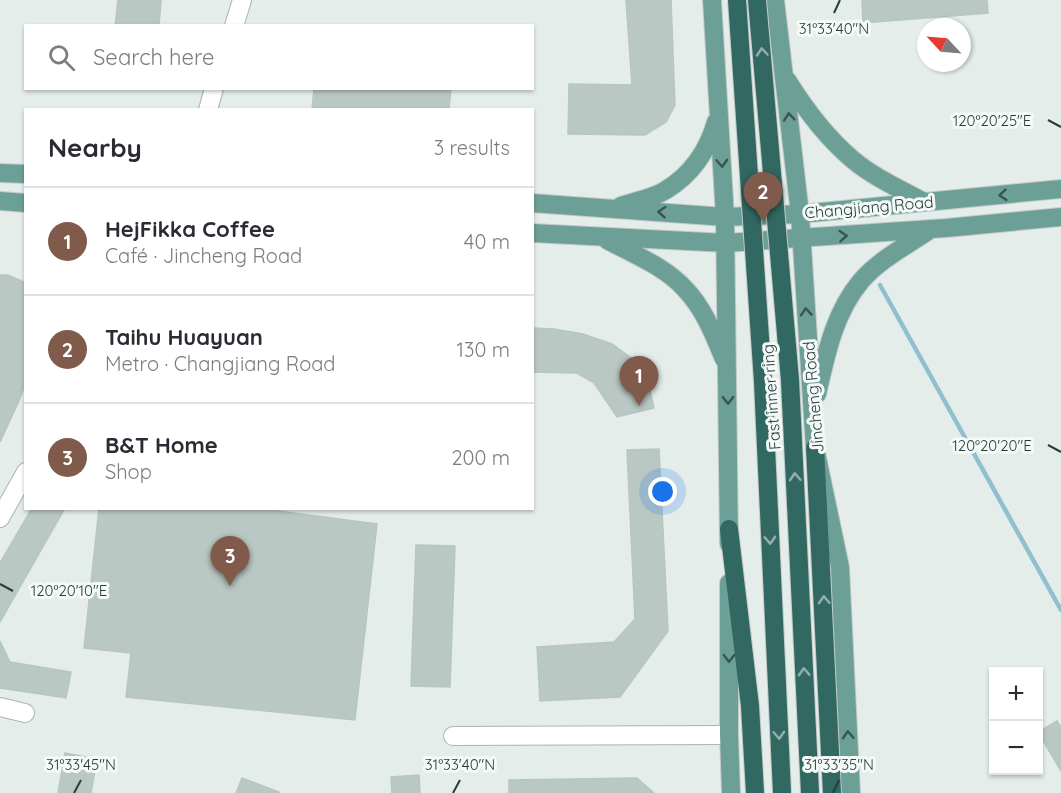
<!DOCTYPE html>
<html lang="en">
<head>
<meta charset="utf-8">
<style>
	body { margin:0; font-family:Quicksand,sans-serif; background:#f7f7f7; color:#2b2b33 }
	.controls { position:absolute; right:18px; bottom:18px; display:grid; overflow:hidden; border-radius:0px; box-shadow:0 2px 4px #0004 }
	.controls button { width:54px; height:54px; display:grid; place-items:center; padding:0; border:0; border-bottom:2px solid #e1e1e2; background:#fff; color:#2b2b33; font:30px sans-serif }
	.compass { position:absolute; left:917px; top:18px; width:54px; height:54px; border-radius:50%; background:#fff; box-shadow:0 2px 4px #0004; rotate:296deg }
	.you { position:absolute; left:663px; top:492px; width:21px; height:21px; margin:-15px; border:4px solid #fff; border-radius:50%; background:#1a73e8; box-shadow:0 0 0 9px #1a73e833 }
	.badge { display:grid; place-items:center; width:39px; height:39px; border-radius:50%; background:#805a4a; color:#fff; font-size:20px; font-weight:700 }
	.pin { position:absolute; translate:-50% -50px; filter:drop-shadow(0 2px 3px #0008) }
	.pin::after { content:''; position:absolute; top:32px; width:21px; height:18px; background:inherit; clip-path:polygon(0 0,100% 0,50% 100%) }
	.list { margin:0; padding:0; list-style:none }
	h2 { display:flex; justify-content:space-between; align-items:center; height:78px; margin:0; padding:0 24px; font-size:26px }
	h2 small { font-size:20px; font-weight:400; color:#7c7c81 }
	.list li { display:grid; grid-template-columns:39px 1fr auto; gap:18px; align-items:center; box-sizing:border-box; height:108px; padding:0 24px; border-top:2px solid #e1e1e2 }
	.list b { display:block; font-size:22px; white-space:nowrap }
	.list p { margin:0; font-size:20px; white-space:nowrap; color:#7c7c81 }
	.list em { font-size:20px; font-style:normal; color:#7c7c81 }
	.icon { flex:none; width:33px; height:33px; fill:none; stroke:currentColor; stroke-width:2; stroke-linecap:round; stroke-linejoin:round }
	.map { position:relative; flex:none; width:1061px; height:793px; overflow:hidden }
	.search { position:absolute; background:#fff; box-shadow:0 2px 4px #0004; left:24px; top:24px; width:510px; height:66px; display:flex; align-items:center; gap:15px; box-sizing:border-box; padding:0 21px; border-radius:0px; color:#7c7c81; font-size:22px }
	.panel { position:absolute; background:#fff; box-shadow:0 2px 4px #0004; left:24px; top:108px; width:510px; height:402px; border-radius:0px }
	.map>svg:first-child { display:block }
	.lines { fill:none; stroke-linecap:round; stroke-linejoin:round }
	.stream { stroke:#90bfce; stroke-width:4.5 }
	.building { fill:#bac8c3; stroke:#b7c6c1; stroke-width:1.5 }
	.minor-casing { stroke:#a8b5b1; stroke-width:20 }
	.major-casing { stroke:#c2c9c8; stroke-width:20 }
	.highway-casing { stroke:#c2c9c8; stroke-width:20 }
	.minor { stroke:#fff; stroke-width:18 }
	.major { stroke:#6ca097; stroke-width:18 }
	.highway { stroke:#326862; stroke-width:18 }
	.highway-bridge-casing { stroke:#c2c9c8; stroke-width:20; stroke-linecap:butt }
	.highway-bridge { stroke:#326862; stroke-width:18 }
	.oneway { stroke:#94b0ad }
	.oneway2 { stroke:#375650 }
	.ticks { fill:none; stroke:#253e39; stroke-width:2 }
	.labels { text-anchor:middle; stroke-width:6; stroke-linejoin:round; paint-order:stroke }
	.street-label { font-size:16px; fill:#253e39; stroke:#f5f9f8 }
	.ticks-label { font-size:15px; text-anchor:middle; fill:#253e39; stroke:#f5f9f8; stroke-width:6; stroke-linejoin:round; paint-order:stroke }
</style>
</head>
<body>
<div class="map">
<svg width="1061" height="793" viewBox="0 0 1061 793">
	<rect width="100%" height="100%" fill="#e5edea"/>
	<g class="lines">
		<!-- stream -->
		<path class="stream" d="M880,285L1061,610"/>
	</g>
	<!-- building -->
	<path class="building" d="M118,0H161L159,26H115Z
		M626,0H671L675,105L666,122L645,135L568,134L569,84L632,85Z
		M862,0H987L988,13L863,23Z
		M314,88H451L449,110H312Z
		M0,275H8L26,283V382L19,401L0,442Z
		M532,328L554,329L583,334L612,344L634,360L647,379L654,408L617,417L594,383L577,373L532,372Z
		M659,449L668,631L620,697L540,701L537,647L614,642L635,619L627,450Z
		M32,508H65L0,622V563Z
		M99,508H255L377,524L355,720L126,697L131,653L84,648Z
		M416,545L455,546L450,687L411,686Z
		M0,641L10,662L71,672L66,698L0,688Z
		M1057,721L1061,727V771L1038,732Z
		M65,753L97,759L91,793H58Z
		M419,775L420,793H392L391,777Z
		M242,778L279,792V793H236Z
		M637,778L654,793H509V780Z"/>
	<g class="lines">
		<defs>
			<path id="minor" d="M234,26L242,0
				M208,110L214,88
				M0,518L26,472
				M0,707L25,713
				M453,736L729,735"/>
			<path id="major" d="M712,0L725,217L729,544
				M775,0L800,214L815,448L840,567L851,793
				M787,80C805,109 826,137 852,159C873,177 900,189 924,202
				M0,173L26,174
				M0,201L26,203
				M532,203L725,217L800,214L1061,189
				M621,206C635,201 654,198 666,190C692,174 708,150 716,122
				M532,233L726,243L946,228L1061,217
				M607,240C633,254 666,267 686,290C704,309 714,335 724,359
				M817,394C826,355 834,313 861,281C879,260 906,246 928,231
				M729,583V735L731,793"/>
			<path id="highway" d="M815,448L832,793
				M729,529L750,706L755,793"/>
		</defs>
		<!-- minor casing -->
		<use href="#minor" class="minor-casing"/>
		<!-- major casing -->
		<use href="#major" class="major-casing"/>
		<!-- highway casing -->
		<use href="#highway" class="highway-casing"/>
		<!-- minor -->
		<use href="#minor" class="minor"/>
		<!-- major -->
		<use href="#major" class="major"/>
		<!-- highway -->
		<use href="#highway" class="highway"/>
		<defs>
			<path id="highway-bridge" d="M737,0L763,382L782,793
				M757,0L790,380L810,793"/>
		</defs>
		<!-- highway-bridge casing -->
		<use href="#highway-bridge" class="highway-bridge-casing"/>
		<!-- highway-bridge -->
		<use href="#highway-bridge" class="highway-bridge"/>
	</g>
	<!-- one-way arrows -->
	<defs><path id="oneway-chevron" d="M-2-3.5L2.5 0L-2 3.5" fill="none" stroke-width="1.6" stroke-linecap="round" stroke-linejoin="round" transform="scale(1.5)"/></defs>
	<g class="oneway">
		<use href="#oneway-chevron" transform="translate(762 52) rotate(-95)"/>
		<use href="#oneway-chevron" transform="translate(795 477) rotate(-93)"/>
		<use href="#oneway-chevron" transform="translate(770 540) rotate(87)"/>
		<use href="#oneway-chevron" transform="translate(824 600) rotate(-92)"/>
		<use href="#oneway-chevron" transform="translate(804 672) rotate(-93)"/>
		<use href="#oneway-chevron" transform="translate(779 735) rotate(87)"/>
	</g>
	<g class="oneway2">
		<use href="#oneway-chevron" transform="translate(789 117) rotate(-96)"/>
		<use href="#oneway-chevron" transform="translate(722 163) rotate(87)"/>
		<use href="#oneway-chevron" transform="translate(1003 195) rotate(175)"/>
		<use href="#oneway-chevron" transform="translate(662 212) rotate(-176)"/>
		<use href="#oneway-chevron" transform="translate(843 236) rotate(-4)"/>
		<use href="#oneway-chevron" transform="translate(806 312) rotate(-94)"/>
		<use href="#oneway-chevron" transform="translate(728 400) rotate(89)"/>
		<use href="#oneway-chevron" transform="translate(729 658) rotate(90)"/>
		<use href="#oneway-chevron" transform="translate(848 735) rotate(-93)"/>
	</g>
	<!-- ticks -->
	<path class="ticks" d="M834,13L840,0M1048,120L1061,127M1048,445L1061,452M0,584L13,591M74,793L81,780M453,793L460,780M833,793L839,780"/>
	<g class="labels">
		<!-- street labels -->
		<g class="street-label">
			<text transform="translate(869 207) rotate(-5)" y="6">Changjiang Road</text>
			<text transform="translate(771 397) rotate(-94)" y="6">Fast inner ring</text>
			<text transform="translate(813 397) rotate(-95)" y="6">Jincheng Road</text>
		</g>
	</g>
	<g class="ticks-label">
		<text x="834" y="34">31°33'40"N</text>
		<text x="992" y="126">120°20'25"E</text>
		<text x="992" y="451">120°20'20"E</text>
		<text x="69" y="596">120°20'10"E</text>
		<text x="81" y="770">31°33'45"N</text>
		<text x="460" y="770">31°33'40"N</text>
		<text x="839" y="770">31°33'35"N</text>
	</g>
</svg>
<div class="controls">
<button>+</button>
<button>−</button>
</div>
<svg class="compass" viewBox="-18 -18 36 36"><path d="M0-13l5 13h-10z" fill="#e53935"/><path d="M0 13l5-13h-10z" fill="#7c7c81"/></svg>
<div class="you"></div>
<div class="pin badge" style="left:639px;top:406px">1</div>
<div class="pin badge" style="left:763px;top:222px">2</div>
<div class="pin badge" style="left:230px;top:586px">3</div>
<div class="search"><svg class="icon" aria-label="search" viewBox="0 0 24 24"><circle cx="10" cy="10" r="6"/><path d="M15 15l6 6"/></svg>Search here</div>
<section class="panel">
<h2>Nearby<small>3 results</small></h2>
<ul class="list">
<li><span class="badge">1</span><div><b>HejFikka Coffee</b><p>Café · Jincheng Road</p></div><em>40 m</em></li>
<li><span class="badge">2</span><div><b>Taihu Huayuan</b><p>Metro · Changjiang Road</p></div><em>130 m</em></li>
<li><span class="badge">3</span><div><b>B&amp;T Home</b><p>Shop</p></div><em>200 m</em></li>
</ul>
</section>
</div>
</body>
</html>
